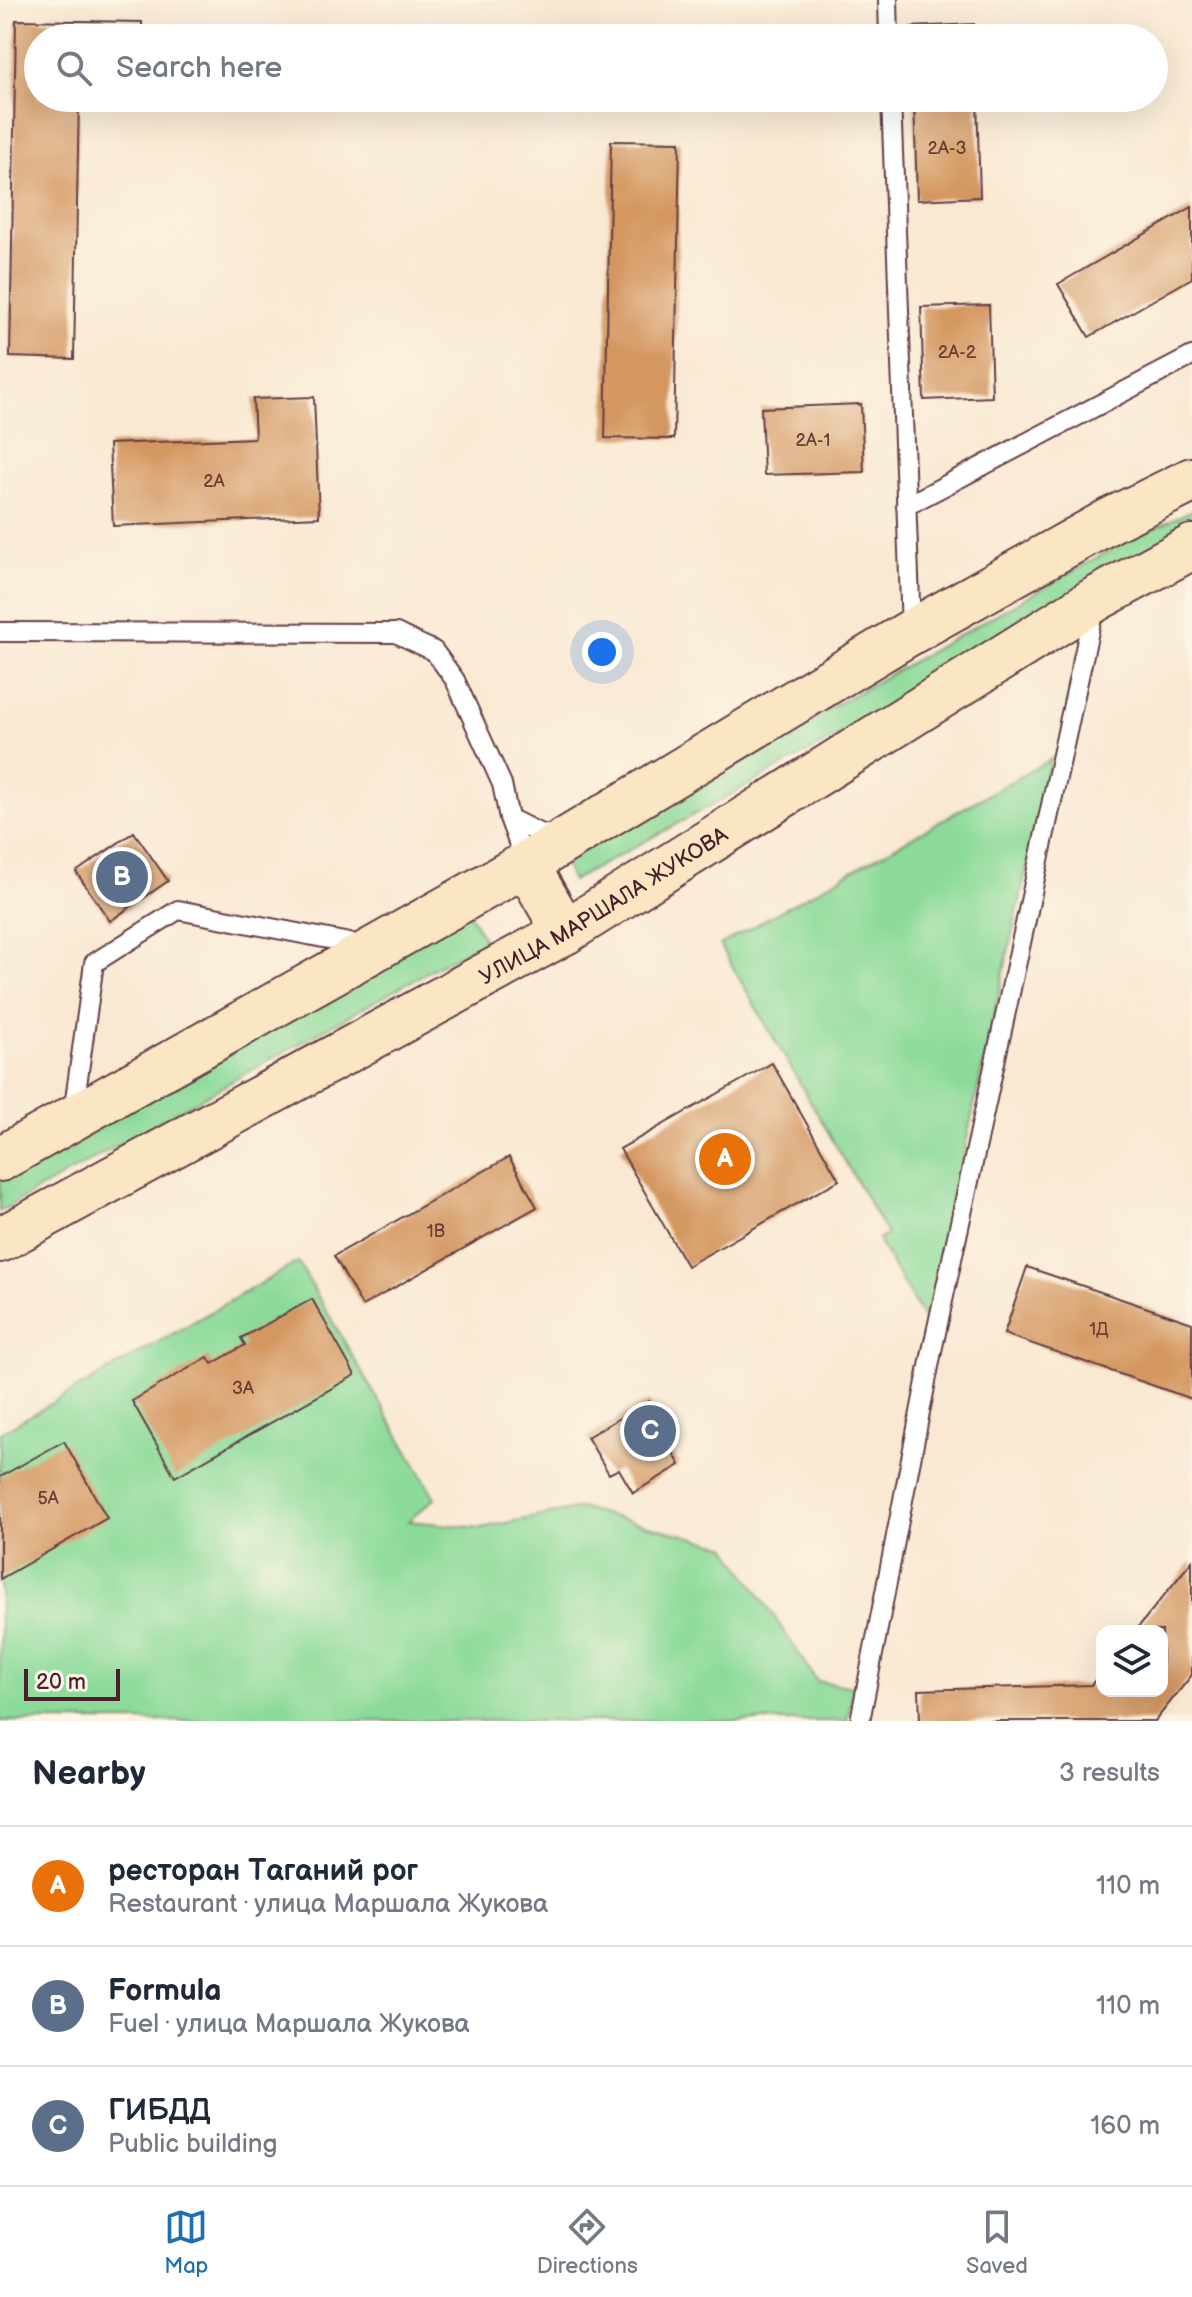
<!DOCTYPE html>
<html lang="en">
<head>
<meta charset="utf-8">
<style>
	body { margin:0; font-family:"Balsamiq Sans",sans-serif; background:#f6f6f7; color:#1f2937 }
	.controls { position:absolute; right:24px; bottom:24px; display:grid; overflow:hidden; border-radius:16px; box-shadow:0 8px 32px #0002 }
	.controls button { width:72px; height:72px; display:grid; place-items:center; padding:0; border:0; border-bottom:2px solid #e0e1e3; background:#fff; color:#1f2937; font:40px sans-serif }
	.scale { position:absolute; left:24px; bottom:20px; width:96px; box-sizing:border-box; padding-left:8px; border:4px solid #4a1f2b; border-top:0; font-size:22px; line-height:28px; white-space:nowrap; color:#4a1f2b; -webkit-text-stroke:6px #fcf5e5; paint-order:stroke }
	.you { position:absolute; left:602px; top:652px; width:28px; height:28px; margin:-20px; border:6px solid #fff; border-radius:50%; background:#1a73e8; box-shadow:0 0 0 12px #1a73e833 }
	.badge { display:grid; place-items:center; width:52px; height:52px; border-radius:50%; background:#1f6fb2; color:#fff; font-size:26px; font-weight:700 }
	.pin { position:absolute; translate:-50% -50%; border:4px solid #fff; box-shadow:0 2px 8px #0006 }
	.list { margin:0; padding:0; list-style:none }
	h2 { display:flex; justify-content:space-between; align-items:center; height:104px; margin:0; padding:0 32px; font-size:34px }
	h2 small { font-size:26px; font-weight:400; color:#747a83 }
	.list li { display:grid; grid-template-columns:52px 1fr auto; gap:24px; align-items:center; box-sizing:border-box; height:120px; padding:0 32px; border-top:2px solid #e0e1e3 }
	.list b { display:block; font-size:30px; white-space:nowrap }
	.list p { margin:0; font-size:26px; white-space:nowrap; color:#747a83 }
	.list em { font-size:26px; font-style:normal; color:#747a83 }
	.icon { flex:none; width:44px; height:44px; fill:none; stroke:currentColor; stroke-width:2; stroke-linecap:round; stroke-linejoin:round }
	.map { position:relative; flex:none; width:1192px; height:1721px; overflow:hidden }
	.search { position:absolute; background:#fff; box-shadow:0 8px 32px #0002; left:24px; right:24px; top:24px; height:88px; display:flex; align-items:center; gap:20px; box-sizing:border-box; padding:0 28px; border-radius:44px; color:#747a83; font-size:30px }
	.sheet { height:464px; background:#fff }
	nav { display:flex; justify-content:space-around; align-items:center; box-sizing:border-box; height:112px; border-top:2px solid #e0e1e3; background:#fff; font-size:22px; color:#747a83 }
	nav a { display:grid; justify-items:center; gap:4px }
	nav .on { color:#1f6fb2 }
	.map>svg:first-child { display:block }
	.green { fill:#8bda99; stroke:#6a7c62; stroke-width:2 }
	.building { fill:#d49761 }
	.lines { fill:none; stroke-linecap:round; stroke-linejoin:round }
	.lane-casing { stroke:#643d44; stroke-width:22 }
	.secondary-casing { stroke:#643d44; stroke-width:48 }
	.lane { stroke:#fff; stroke-width:18 }
	.secondary { stroke:#fbe6c3; stroke-width:44 }
	.labels { text-anchor:middle; stroke-width:6; stroke-linejoin:round; paint-order:stroke }
	.number-label { font-size:18px; fill:#6c3d38 }
	.street-label { font-size:22px; fill:#4a1f2b; stroke:#fcf5e5 }
</style>
</head>
<body>
<div class="map">
<svg width="1192" height="1721" viewBox="0 0 1192 1721">
	<rect width="100%" height="100%" fill="#fcf5e5"/>
	<filter id="ink" filterUnits="userSpaceOnUse"><feTurbulence type="fractalNoise" baseFrequency=".0125" numOctaves="2"/><feDisplacementMap in="SourceGraphic" scale="16" xChannelSelector="R" yChannelSelector="G"/><feConvolveMatrix kernelMatrix="1 2 1 2 8 2 1 2 1" color-interpolation-filters="sRGB"/></filter>
	<filter id="wash" filterUnits="userSpaceOnUse"><feTurbulence type="fractalNoise" baseFrequency=".006" numOctaves="4" result="noise"/><feDisplacementMap in="SourceGraphic" scale="32" xChannelSelector="R" yChannelSelector="G"/><feGaussianBlur stdDeviation="1.8" result="paint"/><feColorMatrix in="noise" values="0 0 0 0 0 0 0 0 0 0 0 0 0 0 0 0 0 1.4 0 .05"/><feComposite in="paint" operator="in"/></filter>
	<g filter="url(#wash)">
		<rect width="100%" height="100%" fill="#f9e9d3"/>
		<!-- green -->
		<path class="green" d="M1192,510V543L572,881L562,859L1123,543Z
			M1051,759L926,1323L878,1240L887,1234L720,945Z
			M468,911L484,940L0,1211V1173Z
			M298,1262L435,1498L408,1521L481,1528L580,1508L727,1546L817,1681L854,1687L847,1721H0V1433Z"/>
		<g id="blocks">
			<!-- building -->
			<path class="building" d="M16,20L142,22V38H38V98H79L74,359L10,357Z
				M974,24L975,38H911V27Z
				M914,98H977L980,197L917,200Z
				M611,141L680,142L674,439L605,438Z
				M1192,207V278L1089,337L1058,284Z
				M989,305L992,397L924,400L921,307Z
				M314,397L319,517L113,526L109,444L255,438L253,399Z
				M861,404L864,472L764,475L761,408Z
				M134,832L168,881L110,921L76,872Z
				M772,1063L839,1180L687,1266L620,1149Z
				M509,1157L537,1207L362,1306L334,1256Z
				M1027,1267L1192,1323V1399L1004,1334Z
				M312,1299L355,1375L175,1477L132,1401L208,1357L212,1364L245,1345L241,1338Z
				M649,1401L672,1441L668,1443L680,1465L633,1493L619,1469L609,1474L587,1437Z
				M64,1441L107,1518L0,1579V1477Z
				M1192,1561V1675L1155,1721H920L919,1690L1091,1685L1102,1672V1691H1162V1631H1135Z"/>
		</g>
	</g>
	<g filter="url(#ink)">
		<use href="#blocks" fill-opacity="0" stroke="#643d44" stroke-width="2"/>
		<g class="lines">
			<defs>
				<path id="lane" d="M888,0L889,38
					M891,98L911,629
					M906,506L1192,356
					M0,632L396,633L434,651L455,680L502,784L509,818L526,864
					M509,818L539,833L558,836
					M73,1114L94,963L178,910L365,946
					M860,1721L932,1351L1094,608"/>
				<g id="secondary">
					<path d="M526,864L565,932"/>
					<path d="M0,1159L526,864L911,632L1111,520L1192,480"/>
					<path id="s1" d="M0,1240L565,932L1096,599L1192,547"/>
				</g>
			</defs>
			<!-- lane casing -->
			<use href="#lane" class="lane-casing"/>
			<!-- secondary casing -->
			<use href="#secondary" class="secondary-casing"/>
			<!-- lane -->
			<use href="#lane" class="lane"/>
			<!-- secondary -->
			<use href="#secondary" class="secondary"/>
		</g>
	</g>
	<g class="labels">
		<!-- number labels -->
		<g class="number-label">
			<text x="947" y="154">2А-3</text>
			<text x="957" y="358">2А-2</text>
			<text x="813" y="446">2А-1</text>
			<text x="214" y="487">2А</text>
			<text x="436" y="1237">1В</text>
			<text x="1099" y="1335">1Д</text>
			<text x="243" y="1394">3А</text>
			<text x="48" y="1504">5А</text>
		</g>
		<!-- street labels -->
		<g class="street-label">
			<text dy="8" stroke="none"><textPath href="#s1" startOffset="690">УЛИЦА МАРШАЛА ЖУКОВА</textPath></text>
		</g>
	</g>
</svg>
<div class="controls">
<button><svg class="icon" aria-label="layers" viewBox="0 0 24 24"><path d="M12 4l9 5-9 5-9-5zM3 14l9 5 9-5"/></svg></button>
</div>
<div class="scale">20 m</div>
<div class="you"></div>
<div class="pin badge" style="left:725px;top:1159px;background:#e8710a">A</div>
<div class="pin badge" style="left:122px;top:877px;background:#5c6f8a">B</div>
<div class="pin badge" style="left:650px;top:1431px;background:#5c6f8a">C</div>
<div class="search"><svg class="icon" aria-label="search" viewBox="0 0 24 24"><circle cx="10" cy="10" r="6"/><path d="M15 15l6 6"/></svg>Search here</div>
</div>
<section class="sheet">
<h2>Nearby<small>3 results</small></h2>
<ul class="list">
<li><span class="badge" style="background:#e8710a">A</span><div><b>ресторан Таганий рог</b><p>Restaurant · улица Маршала Жукова</p></div><em>110 m</em></li>
<li><span class="badge" style="background:#5c6f8a">B</span><div><b>Formula</b><p>Fuel · улица Маршала Жукова</p></div><em>110 m</em></li>
<li><span class="badge" style="background:#5c6f8a">C</span><div><b>ГИБДД</b><p>Public building</p></div><em>160 m</em></li>
</ul>
</section>
<nav>
<a class="on"><svg class="icon" aria-label="map" viewBox="0 0 24 24"><path d="M3 6l6-2 6 2 6-2v14l-6 2-6-2-6 2zM9 4v14M15 6v14"/></svg>Map</a>
<a><svg class="icon" aria-label="directions" viewBox="0 0 24 24"><path d="M12 3l9 9-9 9-9-9zM9 14v-3h6M13 9l2 2-2 2"/></svg>Directions</a>
<a><svg class="icon" aria-label="saved" viewBox="0 0 24 24"><path d="M7 4h10v16l-5-4-5 4z"/></svg>Saved</a>
</nav>
</body>
</html>
